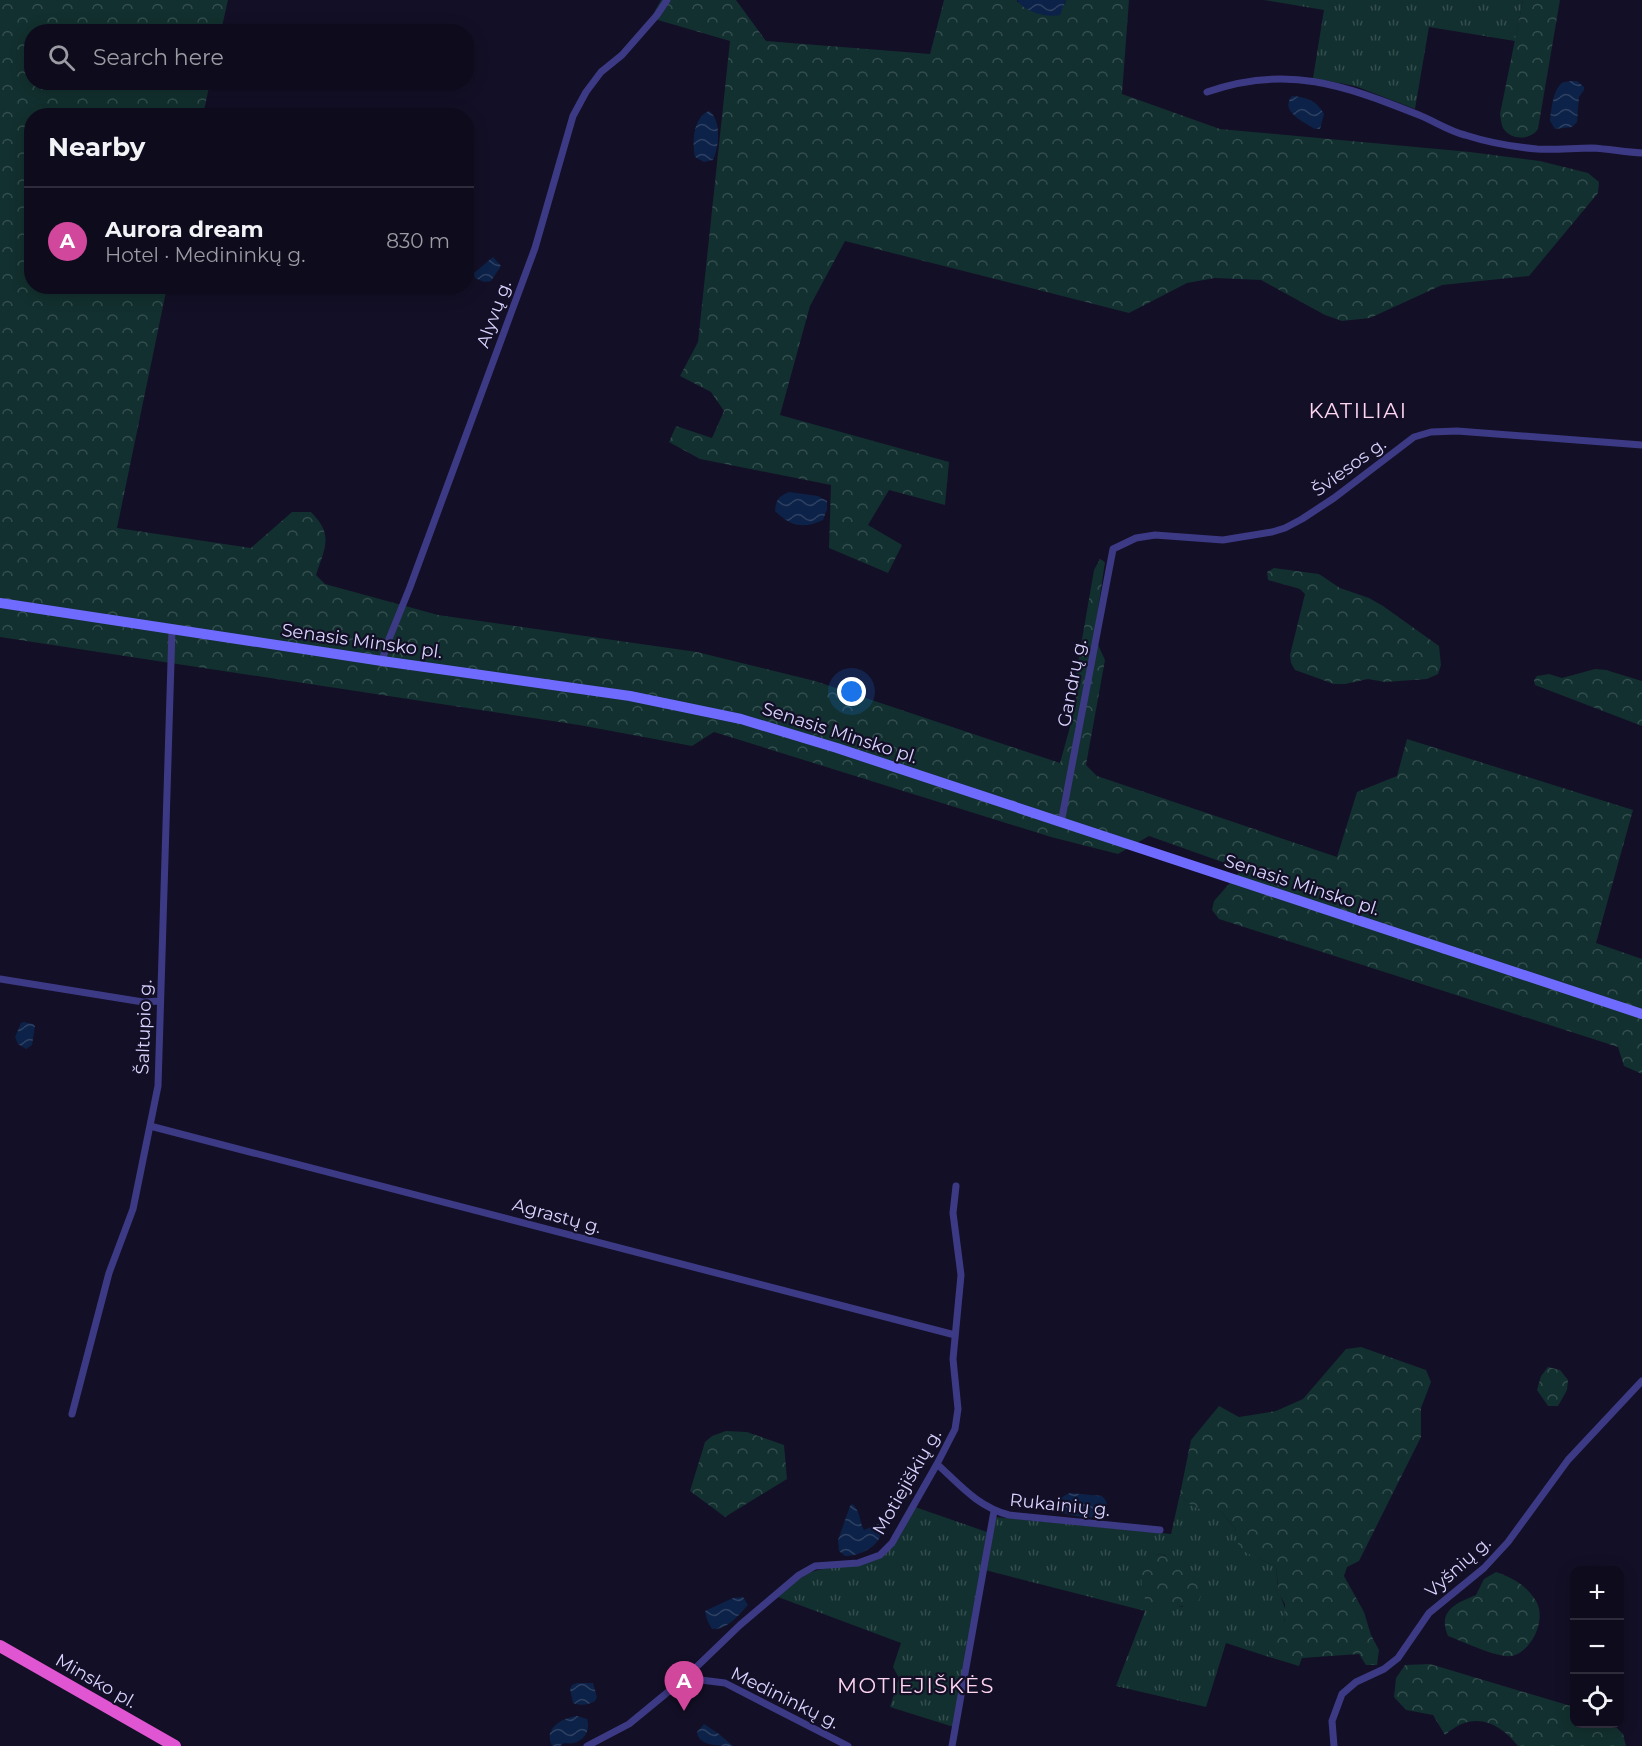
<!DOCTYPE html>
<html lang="en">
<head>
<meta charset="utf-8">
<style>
	body { margin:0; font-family:Montserrat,sans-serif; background:#1c1929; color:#f1f3f6 }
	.controls { position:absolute; right:18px; bottom:18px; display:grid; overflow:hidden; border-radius:12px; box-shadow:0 3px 15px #0003 }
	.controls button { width:54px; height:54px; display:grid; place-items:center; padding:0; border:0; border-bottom:2px solid #2e2b3b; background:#0e0b1c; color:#f1f3f6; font:30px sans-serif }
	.you { position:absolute; left:852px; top:692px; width:21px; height:21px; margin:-15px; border:4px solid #fff; border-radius:50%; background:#1a73e8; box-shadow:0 0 0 9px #1a73e833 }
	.badge { display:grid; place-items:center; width:39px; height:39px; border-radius:50%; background:#00e5ff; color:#fff; font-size:20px; font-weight:700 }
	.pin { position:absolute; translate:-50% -50px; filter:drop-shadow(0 2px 3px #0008) }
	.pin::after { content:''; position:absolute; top:32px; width:21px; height:18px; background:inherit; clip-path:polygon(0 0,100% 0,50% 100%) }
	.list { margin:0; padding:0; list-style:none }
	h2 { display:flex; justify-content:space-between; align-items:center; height:78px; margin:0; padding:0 24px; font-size:26px }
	h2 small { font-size:20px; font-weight:400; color:#9b9ba3 }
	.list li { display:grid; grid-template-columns:39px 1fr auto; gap:18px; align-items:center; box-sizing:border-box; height:108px; padding:0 24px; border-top:2px solid #2e2b3b }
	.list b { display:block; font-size:22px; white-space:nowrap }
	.list p { margin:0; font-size:20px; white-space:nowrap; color:#9b9ba3 }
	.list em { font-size:20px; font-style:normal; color:#9b9ba3 }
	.icon { flex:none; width:33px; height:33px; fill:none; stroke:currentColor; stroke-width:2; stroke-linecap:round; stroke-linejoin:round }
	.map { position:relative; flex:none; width:1642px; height:1746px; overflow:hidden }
	.search { position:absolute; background:#0e0b1c; box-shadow:0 3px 15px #0003; left:24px; top:24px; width:450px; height:66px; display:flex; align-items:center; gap:15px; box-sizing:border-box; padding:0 21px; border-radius:24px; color:#9b9ba3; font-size:22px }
	.panel { position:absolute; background:#0e0b1c; box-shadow:0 3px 15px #0003; left:24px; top:108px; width:450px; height:186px; border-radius:24px }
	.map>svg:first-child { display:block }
	.grass { fill:url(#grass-tufts); fill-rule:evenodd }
	.forest { fill:url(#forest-crowns) }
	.water { fill:url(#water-waves) }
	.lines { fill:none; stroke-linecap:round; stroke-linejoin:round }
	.minor { stroke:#3d3a85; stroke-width:7 }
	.secondary { stroke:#6f6bff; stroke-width:10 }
	.trunk { stroke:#e055d1; stroke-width:12 }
	.labels { text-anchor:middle; stroke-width:4.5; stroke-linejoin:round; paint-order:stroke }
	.street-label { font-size:18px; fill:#d9d4ff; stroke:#130f26 }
	.quarter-label { font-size:21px; letter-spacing:1.5px; fill:#ffd6f0; stroke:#130f26 }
</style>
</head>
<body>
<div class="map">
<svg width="1642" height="1746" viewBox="0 0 1642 1746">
	<defs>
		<pattern id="grass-tufts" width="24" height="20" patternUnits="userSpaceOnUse" patternTransform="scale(1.5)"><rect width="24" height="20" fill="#12302f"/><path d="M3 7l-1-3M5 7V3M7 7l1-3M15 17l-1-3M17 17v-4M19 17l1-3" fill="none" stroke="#344d4e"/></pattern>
		<pattern id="forest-crowns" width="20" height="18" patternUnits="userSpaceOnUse" patternTransform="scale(1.5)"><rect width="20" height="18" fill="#12302f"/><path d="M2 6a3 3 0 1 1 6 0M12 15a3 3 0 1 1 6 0" fill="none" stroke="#344d4e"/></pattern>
		<pattern id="water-waves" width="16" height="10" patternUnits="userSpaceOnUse" patternTransform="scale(1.5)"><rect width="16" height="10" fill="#0c2248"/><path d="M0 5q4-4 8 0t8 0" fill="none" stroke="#2f4163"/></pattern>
	</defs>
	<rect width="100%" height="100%" fill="#130f26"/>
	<!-- grass -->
	<path class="grass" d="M1264,0H1523L1515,41L1429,27L1415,109L1355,86L1313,78L1324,10Z
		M1180,1494L1186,1501L1220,1511L1235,1528L1240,1549L1276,1567C1277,1575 1277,1583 1279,1591C1281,1601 1287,1606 1285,1618C1283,1632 1266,1640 1269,1657L1226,1643L1206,1707L1116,1686L1145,1611L985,1570L996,1517L1171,1534ZM1151,1554L1165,1555L1183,1607H1159Z
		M915,1507L987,1532L957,1728L890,1707L899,1678L893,1667L901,1643L778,1597C788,1589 799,1577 811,1572C822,1568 836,1568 847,1566C893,1560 896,1544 915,1507Z"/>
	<!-- forest -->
	<path class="forest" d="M0,0H228L221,31L32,32V82L210,83L203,115L32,116V286L167,287L117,528L251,548L292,512H311C334,535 325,547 316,575L325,584L438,615L697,652L815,681L1060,763L1076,705V674L1094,570L1100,559L1105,562L1094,636L1105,660L1086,765L1097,776L1337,857L1357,792L1397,776L1407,739L1633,810L1596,943L1642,959V1074L1624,1066L1618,1047L1219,919L1212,910L1214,901L1242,869L1149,836L1118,854L1051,837L714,732L692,746L579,725L0,637Z
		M661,0H736L766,41L930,54L944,0H1017V2L1065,4L1066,0H1129L1122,94L1220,129L1470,152L1540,161L1588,173L1599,182L1598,193L1529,276L1442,285L1370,318L1342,321L1325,315L1261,280L1215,278L1187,283L1129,313L845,241L810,306L780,415L949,462L945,505L889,490L868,525L902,545L888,573L829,548L831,485L700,459L669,442L676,426L712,438L724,411L711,392L680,376L698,342L730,41L651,18Z
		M1523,0H1560L1538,129C1531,140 1511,141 1503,128C1501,124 1501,119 1500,114Z
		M1274,568L1319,574L1340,588L1369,598L1383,606L1439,646L1441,665L1438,674L1427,679L1385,682L1368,679L1345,684H1334L1295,670L1291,663L1290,655L1305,594L1300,589L1268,580L1267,572Z
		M1595,669L1606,670L1642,681V726L1535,685L1534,680L1537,676L1549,674L1562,678Z
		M1361,1347L1426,1370L1431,1382L1421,1408V1437L1359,1561L1347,1567L1344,1576L1364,1612L1371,1635L1379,1650L1377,1665H1366L1359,1654L1302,1658L1299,1666L1269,1657V1645L1285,1620V1604L1279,1594L1276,1567L1239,1549L1235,1528L1220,1511C1201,1511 1192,1509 1180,1494L1191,1440L1219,1406L1239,1417L1276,1411L1303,1399L1346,1349Z
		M1548,1367L1560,1370L1568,1380L1567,1390L1558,1406H1548L1537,1390L1541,1376Z
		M726,1431L747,1432L784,1445L787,1479L725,1517L690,1491L705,1442L712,1436Z
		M1151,1554C1173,1552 1210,1575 1199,1600C1187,1608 1154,1613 1145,1599C1139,1589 1142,1571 1144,1560Z
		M1496,1572C1513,1578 1526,1585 1536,1601C1548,1620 1529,1659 1505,1656C1489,1654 1464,1642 1448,1636C1437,1611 1456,1603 1476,1595L1484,1579Z
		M1430,1664L1574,1707V1724H1613L1623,1734L1626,1746H1518C1497,1720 1472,1711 1445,1735L1433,1715L1406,1710L1394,1697L1396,1678L1405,1665Z"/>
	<!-- water -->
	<path class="water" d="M1017,0H1066L1060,15C1047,18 1024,12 1017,0Z
		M1577,81L1584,87V90L1579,97L1577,122L1572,127L1555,129L1550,121C1551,111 1553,89 1562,83C1566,81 1573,81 1577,81Z
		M1292,96C1307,97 1317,101 1324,114L1320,129H1315C1304,122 1279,111 1292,96Z
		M709,111C722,120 719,147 713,160L704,162L695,157C692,143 693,117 709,111Z
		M493,257L501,266L491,281L484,282L475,278L474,273Z
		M789,492L818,496L827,501V509L823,520C804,529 791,527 775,511C776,499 779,496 789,492Z
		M24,1022L33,1024L35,1026L32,1045L26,1049L18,1044L15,1037L21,1023Z
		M1070,1493L1102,1496C1106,1500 1108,1503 1106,1509C1102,1524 1073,1515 1062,1513C1054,1504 1061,1496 1070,1493Z
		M852,1504C861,1511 859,1522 864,1530L878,1524L881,1526C885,1544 861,1556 845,1556L839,1551L838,1540L850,1506Z
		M743,1597L748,1605C739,1615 727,1630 712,1629L707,1620L705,1611L733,1598Z
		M577,1683H593L597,1697L595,1701C589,1705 580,1706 573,1703L570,1689L572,1685Z
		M577,1716L587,1719C592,1734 579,1746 564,1743L560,1746H552C543,1728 562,1718 577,1716Z
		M704,1724L719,1734L733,1746C719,1746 698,1746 697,1732Z"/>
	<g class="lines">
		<!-- minor -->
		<path class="minor" d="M1207,92C1287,64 1344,85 1419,115C1434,121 1449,131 1465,135C1487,142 1514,147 1537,149C1555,150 1574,148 1592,148C1609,149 1625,152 1642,153
			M382,661L387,644L410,587L535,248L573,116L586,92L601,72L622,55L657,15L667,0
			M1061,823L1113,549L1136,538L1155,535L1223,540L1272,532L1285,528L1302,519L1334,498L1414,437L1431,432L1457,431L1642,445
			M0,979L143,1002L160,1001
			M150,1126L955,1335
			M72,1414L109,1273L133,1209L158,1086L172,629
			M937,1464C960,1485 978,1507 1009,1515L1160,1530
			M685,1678L740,1625L799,1575L815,1566L858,1563L880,1555L892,1543L937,1464L955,1429L958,1409L953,1359L961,1275L953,1213L956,1186
			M587,1746L629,1724L685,1678L725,1683L848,1746
			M952,1746L994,1511
			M1334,1746L1332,1721L1342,1694L1356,1682L1384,1669L1398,1658L1429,1613L1484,1568L1508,1542L1568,1460L1642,1381"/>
		<!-- secondary -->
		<path class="secondary" d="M0,603L382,661L630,696L741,719L837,748L1642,1014"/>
		<!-- trunk -->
		<path class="trunk" d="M0,1646L175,1746"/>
	</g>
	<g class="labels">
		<!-- street labels -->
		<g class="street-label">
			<text transform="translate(494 314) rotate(-70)" y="6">Alyvų g.</text>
			<text transform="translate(1349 467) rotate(-36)" y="6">Šviesos g.</text>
			<text transform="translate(362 641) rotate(8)" y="6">Senasis Minsko pl.</text>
			<text transform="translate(1072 683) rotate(-79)" y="6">Gandrų g.</text>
			<text transform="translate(840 733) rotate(18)" y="6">Senasis Minsko pl.</text>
			<text transform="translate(1302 885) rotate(18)" y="6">Senasis Minsko pl.</text>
			<text transform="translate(144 1027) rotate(-88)" y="6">Šaltupio g.</text>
			<text transform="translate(557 1216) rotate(15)" y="6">Agrastų g.</text>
			<text transform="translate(907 1482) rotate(-60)" y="6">Motiejiškių g.</text>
			<text transform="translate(1060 1505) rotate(6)" y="6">Rukainių g.</text>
			<text transform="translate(1458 1567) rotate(-42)" y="6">Vyšnių g.</text>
			<text transform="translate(96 1681) rotate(30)" y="6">Minsko pl.</text>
			<text transform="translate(785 1698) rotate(26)" y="6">Medininkų g.</text>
		</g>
		<!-- quarter labels -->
		<g class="quarter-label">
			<text x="1358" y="418">KATILIAI</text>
			<text x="916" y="1693">MOTIEJIŠKĖS</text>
		</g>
	</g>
</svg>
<div class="controls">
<button>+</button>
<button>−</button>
<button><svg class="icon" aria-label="locate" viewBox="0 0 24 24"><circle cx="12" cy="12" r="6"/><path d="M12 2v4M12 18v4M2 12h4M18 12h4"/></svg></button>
</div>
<div class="you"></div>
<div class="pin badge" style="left:684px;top:1711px;background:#d1479c">A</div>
<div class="search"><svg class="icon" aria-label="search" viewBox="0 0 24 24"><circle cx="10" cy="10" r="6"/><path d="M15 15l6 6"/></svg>Search here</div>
<section class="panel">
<h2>Nearby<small></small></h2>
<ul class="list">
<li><span class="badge" style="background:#d1479c">A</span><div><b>Aurora dream</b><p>Hotel · Medininkų g.</p></div><em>830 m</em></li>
</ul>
</section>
</div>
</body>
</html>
